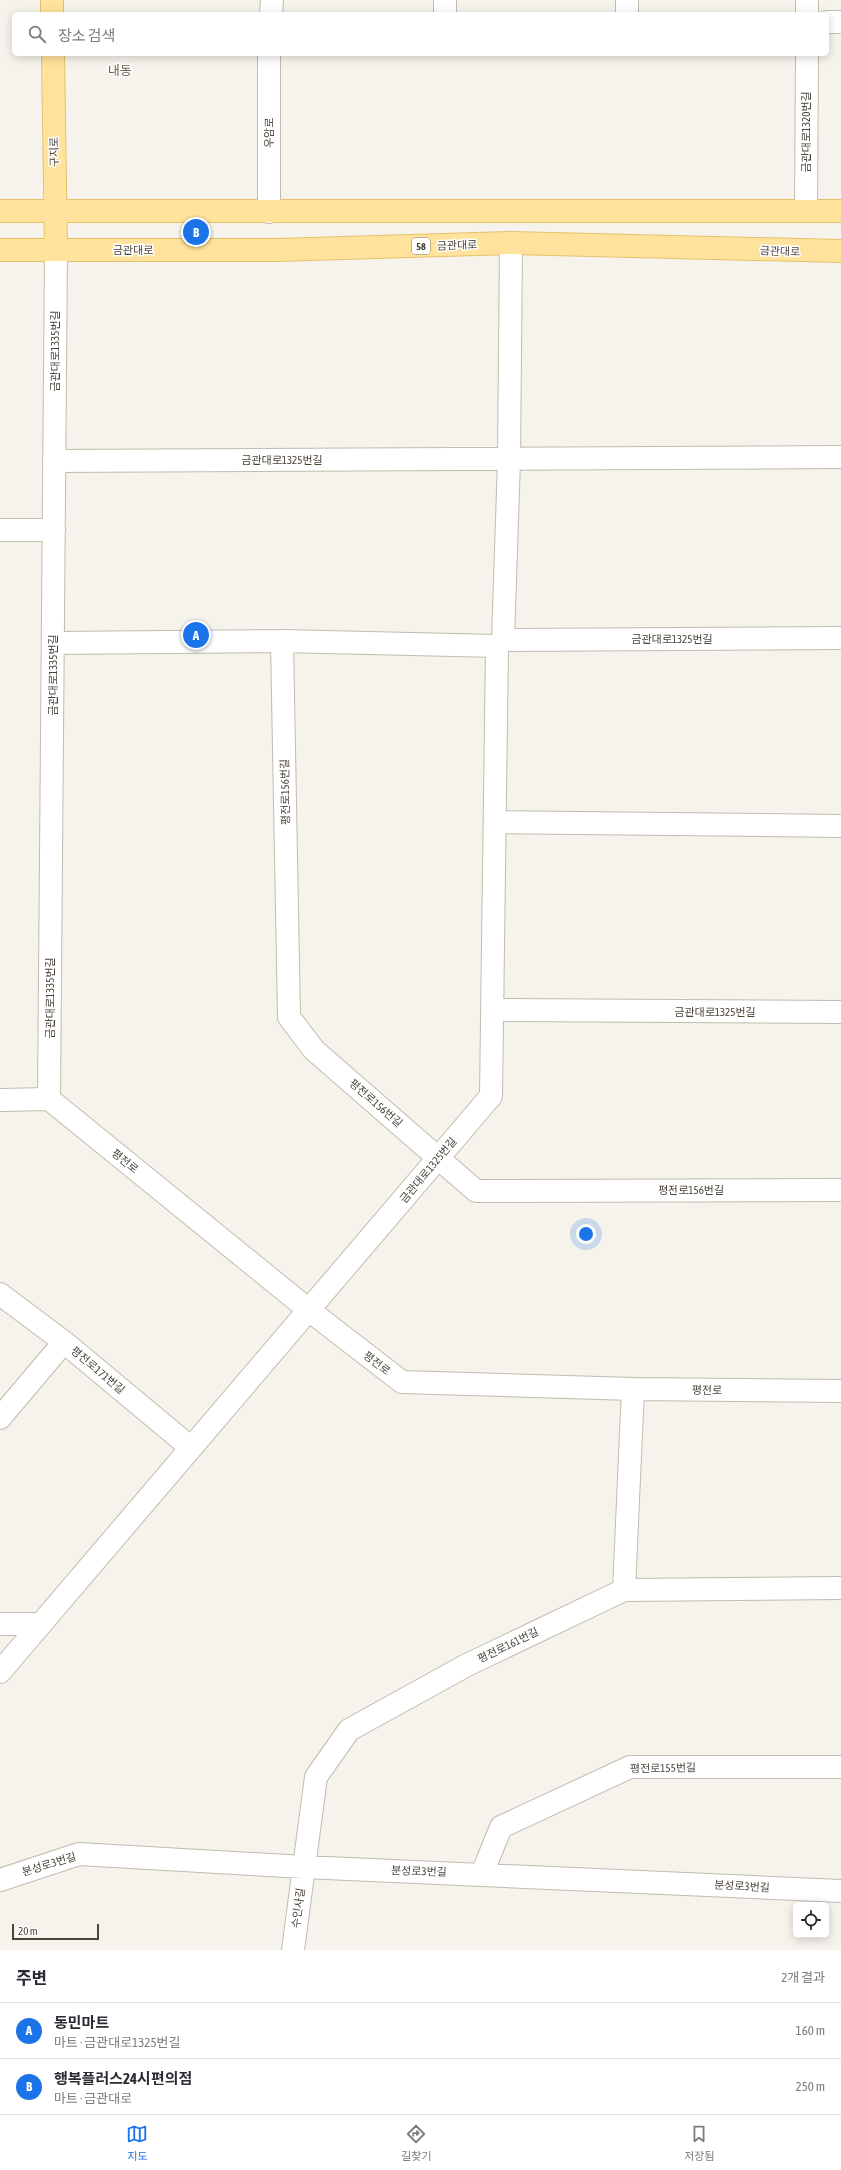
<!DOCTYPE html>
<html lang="ko">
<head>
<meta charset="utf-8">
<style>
	body { margin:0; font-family:"Asap Condensed","Noto Sans KR",sans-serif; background:#f2f2f3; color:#2b2b33 }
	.controls { position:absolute; right:12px; bottom:12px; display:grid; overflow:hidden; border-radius:6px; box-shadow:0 2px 10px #0003 }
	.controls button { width:36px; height:36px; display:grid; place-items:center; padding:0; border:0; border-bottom:1px solid #e1e1e2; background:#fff; color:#2b2b33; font:20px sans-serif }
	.scale { position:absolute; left:12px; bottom:10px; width:87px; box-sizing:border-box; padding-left:4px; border:2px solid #4b4439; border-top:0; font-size:11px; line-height:14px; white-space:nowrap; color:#4b4439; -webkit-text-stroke:3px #fff; paint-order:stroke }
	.you { position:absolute; left:586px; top:1234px; width:14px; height:14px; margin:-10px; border:3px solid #fff; border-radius:50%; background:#1a73e8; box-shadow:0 0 0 6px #1a73e833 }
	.badge { display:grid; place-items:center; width:26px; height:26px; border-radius:50%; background:#1a73e8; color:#fff; font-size:13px; font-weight:700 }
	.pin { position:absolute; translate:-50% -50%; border:2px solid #fff; box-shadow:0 1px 4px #0006 }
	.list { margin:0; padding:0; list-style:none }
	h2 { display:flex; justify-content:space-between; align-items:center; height:52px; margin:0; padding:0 16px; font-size:17px }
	h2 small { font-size:13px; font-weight:400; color:#7c7c81 }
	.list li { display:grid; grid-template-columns:26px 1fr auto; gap:12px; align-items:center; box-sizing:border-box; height:56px; padding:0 16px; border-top:1px solid #e1e1e2 }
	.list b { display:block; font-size:15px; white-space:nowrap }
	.list p { margin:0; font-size:13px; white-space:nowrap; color:#7c7c81 }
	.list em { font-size:13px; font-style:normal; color:#7c7c81 }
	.icon { flex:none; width:22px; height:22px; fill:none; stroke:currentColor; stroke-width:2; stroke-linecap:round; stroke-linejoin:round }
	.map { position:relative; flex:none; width:841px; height:1950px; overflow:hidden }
	.search { position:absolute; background:#fff; box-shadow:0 2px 10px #0003; left:12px; right:12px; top:12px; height:44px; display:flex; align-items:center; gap:10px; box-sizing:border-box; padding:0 14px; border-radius:6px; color:#7c7c81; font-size:15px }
	.sheet { height:164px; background:#fff }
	nav { display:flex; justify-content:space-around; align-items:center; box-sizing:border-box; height:56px; border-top:1px solid #e1e1e2; background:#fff; font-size:11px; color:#7c7c81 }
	nav a { display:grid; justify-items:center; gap:2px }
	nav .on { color:#1a73e8 }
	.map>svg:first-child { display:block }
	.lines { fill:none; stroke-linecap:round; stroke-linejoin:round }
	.minor-casing { stroke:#c2bbae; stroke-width:24 }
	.major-casing { stroke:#e6c16a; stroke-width:24 }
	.minor { stroke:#fff; stroke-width:22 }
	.major { stroke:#ffe39c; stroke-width:22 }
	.labels { text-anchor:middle; stroke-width:3; stroke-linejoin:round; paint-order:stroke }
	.shield { fill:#fff; stroke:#817c74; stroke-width:1 }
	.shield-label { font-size:10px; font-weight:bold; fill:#4b4439 }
	.street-label { font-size:11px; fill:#4b4439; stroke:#fff }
	.quarter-label { font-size:13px; fill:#6e6250; stroke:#fff }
</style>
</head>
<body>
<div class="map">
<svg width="841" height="1950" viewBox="0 0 841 1950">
	<rect width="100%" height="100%" fill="#f6f3ec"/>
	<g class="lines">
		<defs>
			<path id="minor" d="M627,0V14
				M807,0V14
				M271,14L272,0
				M445,14V0
				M827,22H841
				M806,210L807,54
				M269,212V54
				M54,461L841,457
				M0,530H54
				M503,640L841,638
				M282,641L289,1017L314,1050L476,1191L841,1190
				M53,643L282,641L497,646
				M496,822L841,826
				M492,1010L841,1012
				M49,1099L56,250
				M0,1100L49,1099L310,1311L402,1382L633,1389L841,1391
				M0,1294L64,1342L190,1447
				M0,1418L64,1342
				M624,1590L633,1389
				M0,1624H40
				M0,1672L491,1096L497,646L503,640L509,460L511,243
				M482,1874L501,1827L630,1767H841
				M0,1880L79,1854L304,1867L841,1891
				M293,1950L316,1777L349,1730L467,1665L624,1590L841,1588"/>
			<path id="major" d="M52,0V14
				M53,54L56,250
				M0,211H841
				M0,250H277L511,243L841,251"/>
		</defs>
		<!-- minor casing -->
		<use href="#minor" class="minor-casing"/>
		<!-- major casing -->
		<use href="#major" class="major-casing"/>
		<!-- minor -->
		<use href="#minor" class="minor"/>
		<!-- major -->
		<use href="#major" class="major"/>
	</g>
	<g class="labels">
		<!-- shield labels -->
		<rect class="shield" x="412" y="238" width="18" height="16" rx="3"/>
		<g class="shield-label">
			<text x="421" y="250">58</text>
		</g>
		<!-- street labels -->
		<g class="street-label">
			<text transform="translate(806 132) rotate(-90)" y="4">금관대로1320번길</text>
			<text transform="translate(269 133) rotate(-90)" y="4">우암로</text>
			<text transform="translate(54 152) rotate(-91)" y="4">구지로</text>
			<text transform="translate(457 245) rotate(-2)" y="4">금관대로</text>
			<text x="133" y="254">금관대로</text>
			<text transform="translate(780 251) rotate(2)" y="4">금관대로</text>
			<text transform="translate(55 351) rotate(-90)" y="4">금관대로1335번길</text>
			<text x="282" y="464">금관대로1325번길</text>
			<text x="672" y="643">금관대로1325번길</text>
			<text transform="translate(53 675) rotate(-90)" y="4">금관대로1335번길</text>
			<text transform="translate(285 792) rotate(-91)" y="4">평전로156번길</text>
			<text transform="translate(50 998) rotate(-90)" y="4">금관대로1335번길</text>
			<text x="715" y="1016">금관대로1325번길</text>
			<text transform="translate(376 1103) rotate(41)" y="4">평전로156번길</text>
			<text transform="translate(125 1161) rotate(39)" y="4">평전로</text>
			<text transform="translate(428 1170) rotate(-50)" y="4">금관대로1325번길</text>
			<text x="691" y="1194">평전로156번길</text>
			<text transform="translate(377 1363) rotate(38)" y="4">평전로</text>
			<text transform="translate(98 1370) rotate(40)" y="4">평전로171번길</text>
			<text transform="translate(707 1390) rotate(1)" y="4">평전로</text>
			<text transform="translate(508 1645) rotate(-26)" y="4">평전로161번길</text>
			<text transform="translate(663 1768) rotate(-1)" y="4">평전로155번길</text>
			<text transform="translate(49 1864) rotate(-17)" y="4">분성로3번길</text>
			<text transform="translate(419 1871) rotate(2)" y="4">분성로3번길</text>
			<text transform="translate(742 1886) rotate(3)" y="4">분성로3번길</text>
			<text transform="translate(298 1908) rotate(-82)" y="4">수인사길</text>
		</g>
		<!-- quarter labels -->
		<g class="quarter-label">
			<text x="120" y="75">내동</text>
		</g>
	</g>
</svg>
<div class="controls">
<button><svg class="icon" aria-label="locate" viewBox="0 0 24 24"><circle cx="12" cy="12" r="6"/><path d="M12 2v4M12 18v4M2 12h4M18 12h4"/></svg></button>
</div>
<div class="scale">20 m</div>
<div class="you"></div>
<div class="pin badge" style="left:196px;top:635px">A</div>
<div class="pin badge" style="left:196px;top:232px">B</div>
<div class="search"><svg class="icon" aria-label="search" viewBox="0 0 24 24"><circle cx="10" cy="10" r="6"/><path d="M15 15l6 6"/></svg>장소 검색</div>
</div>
<section class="sheet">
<h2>주변<small>2개 결과</small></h2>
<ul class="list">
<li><span class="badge">A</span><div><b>동민마트</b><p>마트 · 금관대로1325번길</p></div><em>160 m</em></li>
<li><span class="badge">B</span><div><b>행복플러스24시편의점</b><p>마트 · 금관대로</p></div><em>250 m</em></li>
</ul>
</section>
<nav>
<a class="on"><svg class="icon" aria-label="map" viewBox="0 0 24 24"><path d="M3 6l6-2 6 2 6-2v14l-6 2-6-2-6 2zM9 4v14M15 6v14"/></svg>지도</a>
<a><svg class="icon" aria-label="directions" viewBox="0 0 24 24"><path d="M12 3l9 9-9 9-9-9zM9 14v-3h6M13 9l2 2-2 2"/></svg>길찾기</a>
<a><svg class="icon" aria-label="saved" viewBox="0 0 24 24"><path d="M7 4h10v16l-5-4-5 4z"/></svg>저장됨</a>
</nav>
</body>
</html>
